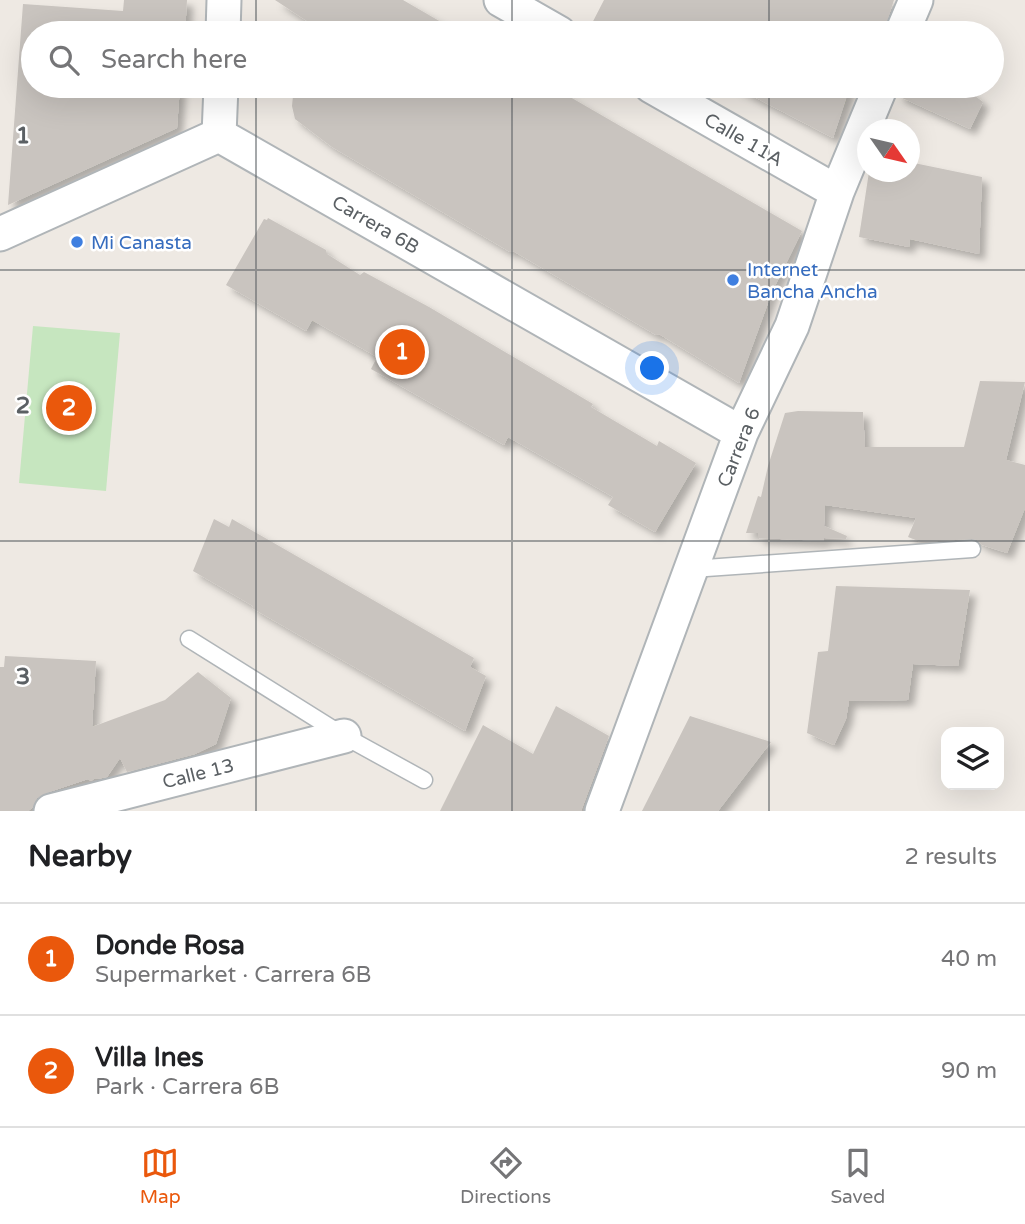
<!DOCTYPE html>
<html lang="en">
<head>
<meta charset="utf-8">
<style>
	body { margin:0; font-family:"Varela Round",sans-serif; background:#f6f6f6; color:#202124 }
	.controls { position:absolute; right:21px; bottom:21px; display:grid; overflow:hidden; border-radius:14px; box-shadow:0 7px 28px #0002 }
	.controls button { width:63px; height:63px; display:grid; place-items:center; padding:0; border:0; border-bottom:2px solid #e0e0e0; background:#fff; color:#202124; font:35px sans-serif }
	.compass { position:absolute; left:857px; top:119px; width:63px; height:63px; border-radius:50%; background:#fff; box-shadow:0 7px 28px #0002; rotate:124deg }
	.you { position:absolute; left:653px; top:369px; width:24px; height:24px; margin:-18px; border:5px solid #fff; border-radius:50%; background:#1a73e8; box-shadow:0 0 0 10px #1a73e833 }
	.badge { display:grid; place-items:center; width:46px; height:46px; border-radius:50%; background:#ea580c; color:#fff; font-size:23px; font-weight:700 }
	.pin { position:absolute; translate:-50% -50%; border:4px solid #fff; box-shadow:0 2px 7px #0006 }
	.list { margin:0; padding:0; list-style:none }
	h2 { display:flex; justify-content:space-between; align-items:center; height:91px; margin:0; padding:0 28px; font-size:30px }
	h2 small { font-size:23px; font-weight:400; color:#757577 }
	.list li { display:grid; grid-template-columns:46px 1fr auto; gap:21px; align-items:center; box-sizing:border-box; height:112px; padding:0 28px; border-top:2px solid #e0e0e0 }
	.list b { display:block; font-size:26px; white-space:nowrap }
	.list p { margin:0; font-size:23px; white-space:nowrap; color:#757577 }
	.list em { font-size:23px; font-style:normal; color:#757577 }
	.icon { flex:none; width:38px; height:38px; fill:none; stroke:currentColor; stroke-width:2; stroke-linecap:round; stroke-linejoin:round }
	.map { position:relative; flex:none; width:1025px; height:811px; overflow:hidden }
	.search { position:absolute; background:#fff; box-shadow:0 7px 28px #0002; left:21px; right:21px; top:21px; height:77px; display:flex; align-items:center; gap:18px; box-sizing:border-box; padding:0 24px; border-radius:38px; color:#757577; font-size:26px }
	.sheet { height:315px; background:#fff }
	nav { display:flex; justify-content:space-around; align-items:center; box-sizing:border-box; height:98px; border-top:2px solid #e0e0e0; background:#fff; font-size:19px; color:#757577 }
	nav a { display:grid; justify-items:center; gap:4px }
	nav .on { color:#ea580c }
	.map>svg:first-child { display:block }
	.green { fill:#c6e6bf }
	.building { fill:#c9c4bf; filter:url(#shadow) }
	.lines { fill:none; stroke-linecap:round; stroke-linejoin:round }
	.lane-casing { stroke:#b0b5b8; stroke-width:19 }
	.street-casing { stroke:#b0b5b8; stroke-width:37 }
	.lane { stroke:#fff; stroke-width:16 }
	.street { stroke:#fff; stroke-width:33 }
	.grid { fill:none; stroke:#5b6064; stroke-width:2; stroke-opacity:0.55 }
	.shop-dot { fill:#3f7fe0; stroke:#fff; stroke-width:2.5 }
	.labels { text-anchor:middle; stroke-width:5; stroke-linejoin:round; paint-order:stroke }
	.street-label { font-size:19px; fill:#5b6064; stroke:#fff }
	.shop-label { font-size:19px; fill:#366cbe; stroke:#fff; text-anchor:start }
	.grid-label { font-size:23px; text-anchor:middle; font-weight:bold; fill:#5b6064; stroke:#fff; stroke-width:5; stroke-linejoin:round; paint-order:stroke }
</style>
</head>
<body>
<div class="map">
<svg width="1025" height="811" viewBox="0 0 1025 811">
	<defs>
		<filter id="shadow"><feDropShadow dx="6" dy="6" stdDeviation="3.5" flood-color="#0004"/></filter>
	</defs>
	<rect width="100%" height="100%" fill="#eee9e3"/>
	<!-- green -->
	<path class="green" d="M33,326L120,333L106,491L19,483Z"/>
	<!-- building -->
	<path class="building" d="M124,0H187L185,33H33V86H180L177,128L8,205L23,4L123,11Z
		M275,0H403L460,33H298L299,24L316,27Z
		M604,0H894L883,33H587Z
		M294,86H551L802,231L772,292L739,383L659,334L656,335L513,251L510,252L332,147L295,119L292,106Z
		M733,86H850L833,138Z
		M900,86H962L983,102L970,129L898,96Z
		M909,162L982,177L979,254L910,239L909,247L859,237L869,172H909Z
		M268,218L326,250L327,254L360,275L364,272L429,307L593,404L591,407L657,446L659,441L696,463L655,532L608,505L613,497L508,437L504,445L371,369L377,357L312,320L306,331L226,285L264,219L267,220Z
		M980,381L1025,382L1006,460L1025,465V508L1007,553L982,545L977,540L972,539L921,542L908,537L916,518L825,505L824,526L847,536L846,539L824,538V541L758,538V533H746L758,496L761,497L768,466L785,413L798,411L863,412L865,447H964Z
		M214,519L229,527L232,519L474,658L470,667L486,676L465,731L252,608L253,606L193,571Z
		M836,586L970,590L958,666L913,664L908,700L849,701L846,719L834,745L807,733L818,652L828,651Z
		M5,656L96,661L92,727L165,700L198,672L231,698L216,744L195,754L127,772L120,758L107,777L97,779L95,778L91,781L88,779L46,793L37,798L32,808L28,811H0V667H4Z
		M556,706L609,736L581,811H440L483,725L533,754Z
		M690,716L771,742L718,811H642Z"/>
	<g class="lines">
		<defs>
			<path id="lane" d="M692,569L972,549
				M189,639L344,736L424,780"/>
			<path id="street" d="M501,0L559,33
				M223,33L224,0
				M902,33L916,0
				M651,86L837,192
				M219,135L221,86
				M0,234L219,135L741,433
				M51,811L344,736
				M602,811L741,433L792,326L837,192L881,86"/>
		</defs>
		<!-- lane casing -->
		<use href="#lane" class="lane-casing"/>
		<!-- street casing -->
		<use href="#street" class="street-casing"/>
		<!-- lane -->
		<use href="#lane" class="lane"/>
		<!-- street -->
		<use href="#street" class="street"/>
	</g>
	<!-- grid -->
	<path class="grid" d="M256,0V33M512,0V33M769,0V33M256,86V811M512,86V811M769,86V811M0,270H1025M0,541H1025"/>
	<!-- markers -->
	<g class="shop-dot">
		<circle cx="77" cy="242" r="7"/>
		<circle cx="733" cy="280" r="7"/>
	</g>
	<g class="labels">
		<!-- street labels -->
		<g class="street-label">
			<text transform="translate(744 139) rotate(30)" y="7">Calle 11A</text>
			<text transform="translate(376 224) rotate(30)" y="7">Carrera 6B</text>
			<text transform="translate(738 447) rotate(-68)" y="7">Carrera 6</text>
			<text transform="translate(198 773) rotate(-14)" y="7">Calle 13</text>
		</g>
		<!-- shop labels -->
		<g class="shop-label">
			<text x="91" y="249">Mi Canasta</text>
			<text x="747" y="276">Internet<tspan x="747" dy="22">Bancha Ancha</tspan></text>
		</g>
	</g>
	<g class="grid-label">
		<text x="23" y="143">1</text>
		<text x="23" y="413">2</text>
		<text x="23" y="684">3</text>
	</g>
</svg>
<div class="controls">
<button><svg class="icon" aria-label="layers" viewBox="0 0 24 24"><path d="M12 4l9 5-9 5-9-5zM3 14l9 5 9-5"/></svg></button>
</div>
<svg class="compass" viewBox="-18 -18 36 36"><path d="M0-13l5 13h-10z" fill="#e53935"/><path d="M0 13l5-13h-10z" fill="#757577"/></svg>
<div class="you"></div>
<div class="pin badge" style="left:402px;top:352px">1</div>
<div class="pin badge" style="left:69px;top:408px">2</div>
<div class="search"><svg class="icon" aria-label="search" viewBox="0 0 24 24"><circle cx="10" cy="10" r="6"/><path d="M15 15l6 6"/></svg>Search here</div>
</div>
<section class="sheet">
<h2>Nearby<small>2 results</small></h2>
<ul class="list">
<li><span class="badge">1</span><div><b>Donde Rosa</b><p>Supermarket · Carrera 6B</p></div><em>40 m</em></li>
<li><span class="badge">2</span><div><b>Villa Ines</b><p>Park · Carrera 6B</p></div><em>90 m</em></li>
</ul>
</section>
<nav>
<a class="on"><svg class="icon" aria-label="map" viewBox="0 0 24 24"><path d="M3 6l6-2 6 2 6-2v14l-6 2-6-2-6 2zM9 4v14M15 6v14"/></svg>Map</a>
<a><svg class="icon" aria-label="directions" viewBox="0 0 24 24"><path d="M12 3l9 9-9 9-9-9zM9 14v-3h6M13 9l2 2-2 2"/></svg>Directions</a>
<a><svg class="icon" aria-label="saved" viewBox="0 0 24 24"><path d="M7 4h10v16l-5-4-5 4z"/></svg>Saved</a>
</nav>
</body>
</html>
